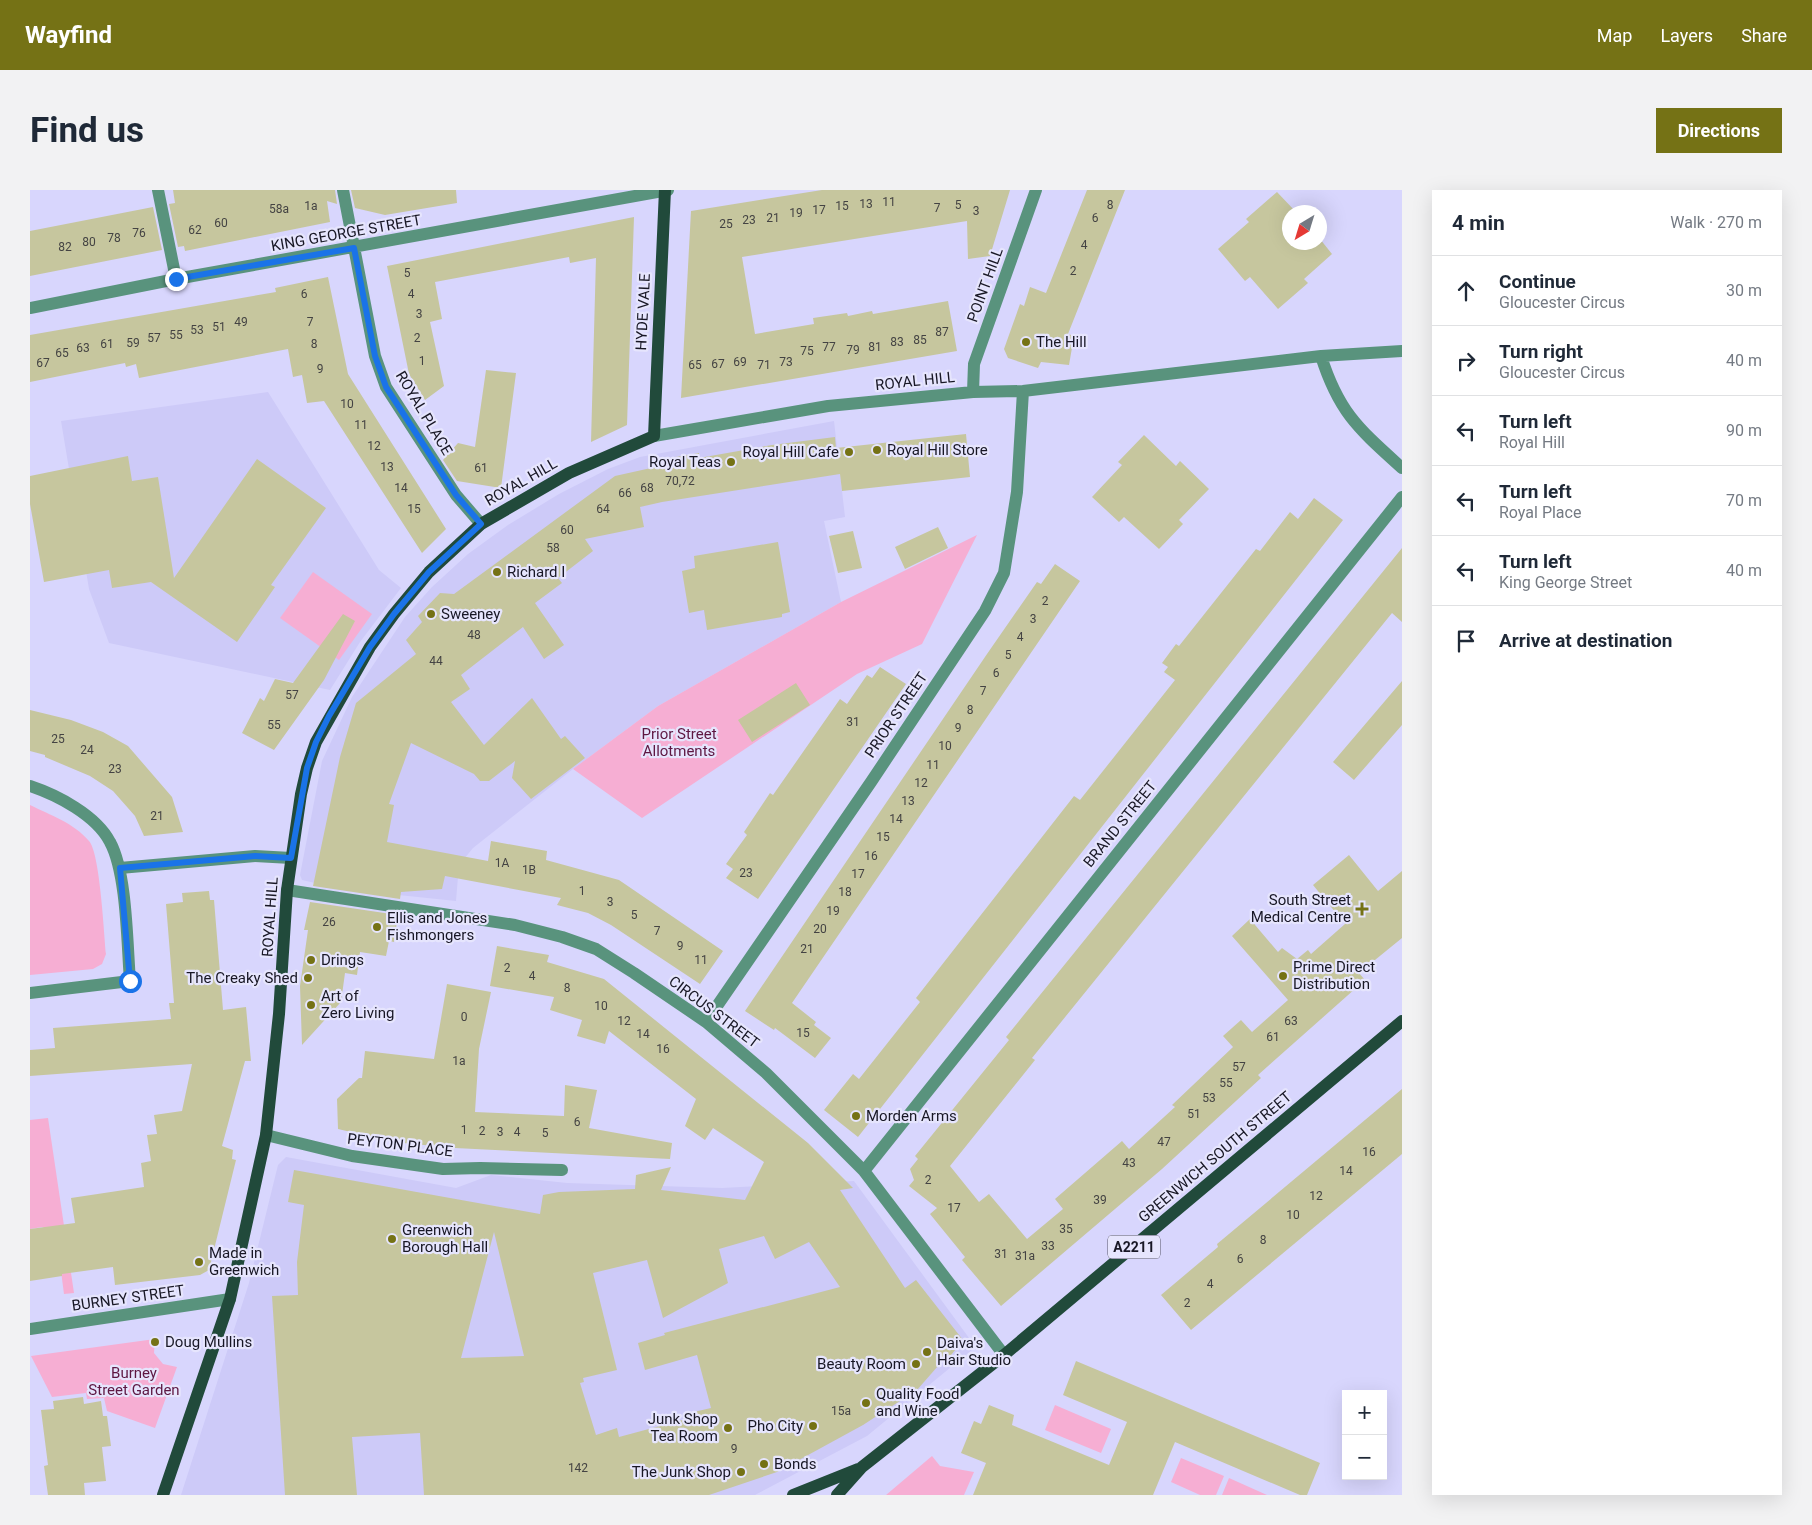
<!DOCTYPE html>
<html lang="en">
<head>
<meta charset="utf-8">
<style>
	body { margin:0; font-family:Roboto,sans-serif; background:#f2f2f3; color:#1f2937 }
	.controls { position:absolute; right:15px; bottom:15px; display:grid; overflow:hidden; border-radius:0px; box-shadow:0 5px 20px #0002 }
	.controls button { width:45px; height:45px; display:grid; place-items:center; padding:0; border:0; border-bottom:1px solid #e0e1e3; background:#fff; color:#1f2937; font:25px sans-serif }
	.compass { position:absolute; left:1252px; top:15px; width:45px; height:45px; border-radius:50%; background:#fff; box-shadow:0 5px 20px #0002; rotate:218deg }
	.stop { position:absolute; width:15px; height:15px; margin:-11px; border:4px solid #1a73e8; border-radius:50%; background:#fff }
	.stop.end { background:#1a73e8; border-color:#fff; box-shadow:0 1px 5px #0008 }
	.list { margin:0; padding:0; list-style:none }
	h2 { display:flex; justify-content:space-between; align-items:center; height:65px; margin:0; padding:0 20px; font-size:21px }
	h2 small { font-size:16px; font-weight:400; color:#747a83 }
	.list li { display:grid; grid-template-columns:32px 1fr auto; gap:15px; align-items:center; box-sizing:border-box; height:70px; padding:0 20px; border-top:1px solid #e0e1e3 }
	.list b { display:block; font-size:19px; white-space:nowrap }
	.list p { margin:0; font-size:16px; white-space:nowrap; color:#747a83 }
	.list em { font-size:16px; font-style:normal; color:#747a83 }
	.icon { flex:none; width:28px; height:28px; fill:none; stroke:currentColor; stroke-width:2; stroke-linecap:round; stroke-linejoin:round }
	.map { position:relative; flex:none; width:1372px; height:1305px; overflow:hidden; border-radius:0px }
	header { display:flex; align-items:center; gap:30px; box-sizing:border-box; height:70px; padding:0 25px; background:#757215; color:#fff }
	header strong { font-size:24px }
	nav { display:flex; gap:28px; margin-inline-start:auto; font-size:18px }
	.intro { display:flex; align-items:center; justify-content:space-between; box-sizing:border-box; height:120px; padding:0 30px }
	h1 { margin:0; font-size:35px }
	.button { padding:12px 22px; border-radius:0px; background:#757215; color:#fff; font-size:18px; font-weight:700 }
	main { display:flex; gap:30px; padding:0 30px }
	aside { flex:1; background:#fff; border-radius:0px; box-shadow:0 5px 20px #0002 }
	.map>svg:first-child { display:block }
	.built { fill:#cdcaf8 }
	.green { fill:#f6aed3 }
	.building { fill:#c6c69e; fill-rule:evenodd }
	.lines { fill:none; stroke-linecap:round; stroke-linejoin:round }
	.minor { stroke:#59937d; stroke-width:12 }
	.major { stroke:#214a3b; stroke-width:12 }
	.route { stroke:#1a73e8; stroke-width:6 }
	.poi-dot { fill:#757215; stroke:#e6e5fd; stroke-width:2 }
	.labels { text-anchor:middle; stroke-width:4.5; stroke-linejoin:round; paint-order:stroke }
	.number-label { font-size:12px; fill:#444343 }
	.shield { fill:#e6e5fd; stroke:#565566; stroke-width:1 }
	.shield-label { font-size:14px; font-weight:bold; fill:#181725 }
	.street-label { font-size:15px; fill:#181725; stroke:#e6e5fd }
	.poi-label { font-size:15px; fill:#181725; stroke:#e6e5fd; text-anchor:start }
	.park-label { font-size:15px; fill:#5e1742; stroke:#e6e5fd }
</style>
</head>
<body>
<header>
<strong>Wayfind</strong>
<nav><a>Map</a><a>Layers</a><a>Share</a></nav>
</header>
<div class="intro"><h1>Find us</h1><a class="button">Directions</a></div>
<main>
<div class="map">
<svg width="1372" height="1305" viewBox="0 0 1372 1305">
	<rect width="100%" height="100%" fill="#d8d6fd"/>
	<!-- built -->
	<path class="built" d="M238,202L349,380L371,398L330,452L300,500L79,453L59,399L31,231Z
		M804,231L815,327L794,331L811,412L628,516L543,579L443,658L429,675L426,711L311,699L272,690L270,685L292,571L322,507L375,427L402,397L438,364L478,335L529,304L578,279L610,267Z
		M256,967L426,998L461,985L537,993L692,998L824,991L942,1152L943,1159L837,1246L725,1305H151L219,1093L248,975Z"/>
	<!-- green -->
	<path class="green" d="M947,345L892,454L827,484L612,628L543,579L628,516L811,412Z
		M283,382L342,424L309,470L250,428Z
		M0,615C20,625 44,633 59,651C70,663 74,743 76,764L72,774L63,779L0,785Z
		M18,928L44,1103L34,1104L26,1043L12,1037L0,1039V930Z
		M125,1149L124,1163L133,1174L147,1177L125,1238L77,1221L74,1208L57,1209L56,1203L22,1207L1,1166Z
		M1025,1215L1081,1239L1071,1263L1015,1240Z
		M902,1266L910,1276L944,1282L934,1305H856Z
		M1151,1268L1194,1286L1186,1305H1170L1141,1292Z
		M1199,1288L1237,1305H1192Z"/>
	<!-- building -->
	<path class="building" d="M143,0H305L307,14L297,11L300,32L155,61L154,56L148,57L139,14L145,13Z
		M321,0H426L427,13L355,25L325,18Z
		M792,0H980L960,66L938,69L937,31L712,67L725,144L784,134L783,128L817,123L818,126L842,121L843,124L918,111L927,161L651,208L661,21Z
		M1057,0H1095L1038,144L1044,146L1039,175L1011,172L1008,178L978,168L974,159L990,114L994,116L1000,97L1016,103Z
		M1247,2L1266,22H1260V52H1290V49L1302,64L1274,89L1278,93L1248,119L1220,87L1215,91L1188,59L1219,32L1216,29Z
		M123,17L132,60L0,86V41Z
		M604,27L597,235L561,252L566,68L540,73L539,67L405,92L412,129L400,132L414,196L395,210L379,184L357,76Z
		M298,87L318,184L416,339L392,363L294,211L277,213L272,185L263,187L258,159L109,188L106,174L96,177L95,173L0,192V145L246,102L245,98Z
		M456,180L486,183L471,298L427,291L413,270L428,253L445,257Z
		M936,244L940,287L812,301L810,284L632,312L610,317L614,337L555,349L563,361L528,388L532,393L505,413L534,455L514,469L493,437L431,485L440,499L421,512L454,555L502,508L531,549L535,546L555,568L501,609L482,588L485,571L459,591H450L444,584L381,553L359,614L364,615L357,652L458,671L461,651L517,661L516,670L589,690L693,761L670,794L581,735L558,723L527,715L531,708L415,686L412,699L371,702L370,709L283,696L310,567L326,513L386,464L376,450L392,432L388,426L410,403L424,404L585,286L630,276L628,270L669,263V268L742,255L805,247L806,258Z
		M1114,245L1146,276L1150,271L1179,299L1149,330L1153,334L1129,359L1094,327L1089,332L1062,307L1092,275L1088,272Z
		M98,266L102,291L128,287L144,388L227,269L296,318L241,395L245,397L207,452L121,392L82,398L79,380L14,392L0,314V286Z
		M1284,308L1313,330L828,947L794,920L823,884L829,889L890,812L886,808L1044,606L1050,610L1145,490L1134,482L1138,477L1132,473L1146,454L1149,456L1226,359L1230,361L1260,322L1268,329Z
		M908,337L918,358L875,379L865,357Z
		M823,341L832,378L808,383L799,346Z
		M748,352L760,422L752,424V427L677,440L674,420L659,423L652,381L665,378L664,366Z
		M1372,358V432L1362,423L1002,868L1005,870L920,976L949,1012L959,1004L997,1049L1033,1019L1025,1009L1092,951L1099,959L1145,917L1142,915L1203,857L1193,846L1211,830L1222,842L1258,810L1202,746L1220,729L1248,762L1252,758L1267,769L1278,760L1281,764L1315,734L1283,695L1319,665L1348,701L1372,681V748L1329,783L1335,790L1228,885L1231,888L1132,979L971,1116L932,1070L935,1067L900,1024L907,1018L879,996L884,990L880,979L888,969L885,966L979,850L976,847Z
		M1025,374L1050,391L762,813L786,832L784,835L801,848L785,868L745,838L744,840L715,821L957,464L1007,392L1011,394Z
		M313,424L325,431L294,490L244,560L212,543L230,508L234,511L245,489L263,493Z
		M850,477L876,494L728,709L696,688L703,679L696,674L717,645L714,642L740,603L743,605L810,509L817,514L837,485L842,488Z
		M1372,491V535L1324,590L1303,572Z
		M766,493L780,515L722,552L708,530Z
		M0,520L41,530L73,542L98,556L142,607L153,642L114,646L105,626L83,601L60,586L15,567V565L0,561Z
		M179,701L180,710H184L193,820L216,817L221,871H215L192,956L203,960L202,969L206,970L179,1080L170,1085L85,1095L83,1077L32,1084V1086L0,1091V1039L45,1033L41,1008L114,997L111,973L121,971L117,945L127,944L124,925L152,921L162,874L0,886V860L25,858L23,838L141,829L139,813H144L136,714L153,712L152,703Z
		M280,712L368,725L364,752L359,751L356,766L330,762L327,785L315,783L311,812L272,855L270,796L278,740H274Z
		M467,756L519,765L517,772L574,789L778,953L823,998L810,1000L875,1098L886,1090L933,1150L918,1169L915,1168L887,1200L833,1235L747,1282L679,1305H394L390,1243L322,1247L327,1305H255L242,1106L268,1105L267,1072L274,1015L258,1012L264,980L510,1024L513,1005L529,1002L605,999L606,985L641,977L631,1000L715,1010L734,972L683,938L675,950L655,936L666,909L579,841L575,854L547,846L552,830L520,820L524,807L460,796ZM464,1042L494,1166L431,1168ZM734,1046L745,1069L779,1052L810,1097L634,1143L635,1145L608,1153L615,1180L667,1165L681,1218L655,1224L656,1229L589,1247L587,1238L566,1245L550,1193L554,1192L553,1188L587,1180L563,1083L617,1070L633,1128L698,1093L689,1059Z
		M417,794L461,802L449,859L445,922L534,926L535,895L567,900L559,938L642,953L640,969L425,958L363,952L308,939L307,909L329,888H332L335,861L404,869Z
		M1372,899V964L1161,1140L1131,1105L1188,1057L1187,1054Z
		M1046,1171L1290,1273L1277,1305H1270L1145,1252L1123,1305H943L956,1273L931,1263L944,1231L951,1234L959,1215L984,1225L982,1235L1079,1275L1097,1232L1033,1205Z
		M53,1207L54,1214L71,1211L73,1226H77L81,1256L72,1257L76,1291L54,1293L55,1305H18L14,1276L18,1275L11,1220L24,1219L23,1211Z"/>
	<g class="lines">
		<!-- minor -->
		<path class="minor" d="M128,0L146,89
			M313,0L345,166L356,197L426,305L451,334
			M0,118L146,89L638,0
			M1291,166C1309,223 1329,239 1372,278
			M943,202L944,174L1006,0
			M624,246L798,216L943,202L993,201L1291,166L1372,161
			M0,596C27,605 66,625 80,652C97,683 97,754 100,791L0,803
			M90,678L225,666L261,668
			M257,700L485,735L532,747L566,759L604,783L676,832L736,883L834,981L974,1165
			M676,832L841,592L955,421L974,383L987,302L993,201
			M236,945L322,966L413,979L450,978L532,980
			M834,981L1372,307
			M0,1139L200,1109"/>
		<!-- major -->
		<path class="major" d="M133,1305L200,1109L236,945L249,824L257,700L271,604L277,578L286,552L340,457L364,424L399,382L451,334L539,283L624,246L635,0
			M763,1305L828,1279
			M807,1305L832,1277L974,1165L1372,831"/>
	</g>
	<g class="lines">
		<!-- route -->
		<path class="route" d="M100,791L90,678L225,666L261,668L277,578L286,552L299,526L340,457L364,424L399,382L451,334L426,305L356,197L345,166L324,58L146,89"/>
	</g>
	<!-- markers -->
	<g class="poi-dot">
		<circle cx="996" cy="152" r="5"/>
		<circle cx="847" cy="260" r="5"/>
		<circle cx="819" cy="262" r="5"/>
		<circle cx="701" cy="272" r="5"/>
		<circle cx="467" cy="382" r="5"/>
		<circle cx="401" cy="424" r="5"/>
		<path d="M1329.5 711.5h5v5h5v5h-5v5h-5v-5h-5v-5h5z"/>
		<circle cx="347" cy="737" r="5"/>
		<circle cx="281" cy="770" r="5"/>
		<circle cx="1253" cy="786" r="5"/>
		<circle cx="278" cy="788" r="5"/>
		<circle cx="281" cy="815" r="5"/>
		<circle cx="826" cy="926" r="5"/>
		<circle cx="362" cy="1049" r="5"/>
		<circle cx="169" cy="1072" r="5"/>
		<circle cx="125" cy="1152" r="5"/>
		<circle cx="897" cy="1162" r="5"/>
		<circle cx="886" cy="1174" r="5"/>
		<circle cx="836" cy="1213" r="5"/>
		<circle cx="783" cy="1236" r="5"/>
		<circle cx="698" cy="1238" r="5"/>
		<circle cx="734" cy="1274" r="5"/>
		<circle cx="711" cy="1282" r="5"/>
	</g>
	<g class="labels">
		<!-- number labels -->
		<g class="number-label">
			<text x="859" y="16">11</text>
			<text x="836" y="18">13</text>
			<text x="928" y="19">5</text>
			<text x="1080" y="19">8</text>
			<text x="281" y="20">1a</text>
			<text x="812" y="20">15</text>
			<text x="907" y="22">7</text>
			<text x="249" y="23">58a</text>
			<text x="789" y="24">17</text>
			<text x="946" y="25">3</text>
			<text x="766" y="27">19</text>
			<text x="743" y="32">21</text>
			<text x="1065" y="32">6</text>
			<text x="719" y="34">23</text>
			<text x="191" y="37">60</text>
			<text x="696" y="38">25</text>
			<text x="165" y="44">62</text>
			<text x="109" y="47">76</text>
			<text x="84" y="52">78</text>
			<text x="59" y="56">80</text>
			<text x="1054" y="59">4</text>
			<text x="35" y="61">82</text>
			<text x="1043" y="85">2</text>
			<text x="377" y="87">5</text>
			<text x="274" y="108">6</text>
			<text x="381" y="108">4</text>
			<text x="389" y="128">3</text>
			<text x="211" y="136">49</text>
			<text x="280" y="136">7</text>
			<text x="189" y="141">51</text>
			<text x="167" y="144">53</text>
			<text x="912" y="146">87</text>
			<text x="146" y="149">55</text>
			<text x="124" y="152">57</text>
			<text x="387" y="152">2</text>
			<text x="890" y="154">85</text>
			<text x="867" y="156">83</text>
			<text x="103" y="157">59</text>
			<text x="77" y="158">61</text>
			<text x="284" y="158">8</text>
			<text x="799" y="161">77</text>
			<text x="845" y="161">81</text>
			<text x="53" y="162">63</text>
			<text x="823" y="164">79</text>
			<text x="777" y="165">75</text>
			<text x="32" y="167">65</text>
			<text x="392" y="175">1</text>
			<text x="710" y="176">69</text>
			<text x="756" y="176">73</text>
			<text x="13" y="177">67</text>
			<text x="688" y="178">67</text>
			<text x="665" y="179">65</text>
			<text x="734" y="179">71</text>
			<text x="290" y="183">9</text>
			<text x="317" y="218">10</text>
			<text x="331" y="239">11</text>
			<text x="344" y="260">12</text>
			<text x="357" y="281">13</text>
			<text x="451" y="282">61</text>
			<text x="650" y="295">70,72</text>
			<text x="371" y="302">14</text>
			<text x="617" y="302">68</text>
			<text x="595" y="307">66</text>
			<text x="384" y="323">15</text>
			<text x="573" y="323">64</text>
			<text x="537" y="344">60</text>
			<text x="523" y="362">58</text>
			<text x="1015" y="415">2</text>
			<text x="1003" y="433">3</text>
			<text x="444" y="449">48</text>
			<text x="990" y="451">4</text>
			<text x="978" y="469">5</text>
			<text x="406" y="475">44</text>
			<text x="966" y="487">6</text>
			<text x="953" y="505">7</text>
			<text x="262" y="509">57</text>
			<text x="940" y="524">8</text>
			<text x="823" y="536">31</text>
			<text x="244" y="539">55</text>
			<text x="928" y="542">9</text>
			<text x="28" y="553">25</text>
			<text x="915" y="560">10</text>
			<text x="57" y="564">24</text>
			<text x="903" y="579">11</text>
			<text x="85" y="583">23</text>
			<text x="891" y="597">12</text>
			<text x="878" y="615">13</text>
			<text x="127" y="630">21</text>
			<text x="866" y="633">14</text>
			<text x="853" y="651">15</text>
			<text x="841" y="670">16</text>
			<text x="472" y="677">1A</text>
			<text x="499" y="684">1B</text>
			<text x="716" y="687">23</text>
			<text x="828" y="688">17</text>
			<text x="552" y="705">1</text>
			<text x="815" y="706">18</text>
			<text x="580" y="716">3</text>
			<text x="803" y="725">19</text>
			<text x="604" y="729">5</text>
			<text x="299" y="736">26</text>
			<text x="790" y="743">20</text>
			<text x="627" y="745">7</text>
			<text x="650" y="760">9</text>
			<text x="777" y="763">21</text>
			<text x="671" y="774">11</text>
			<text x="477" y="782">2</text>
			<text x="502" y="790">4</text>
			<text x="537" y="802">8</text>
			<text x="571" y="820">10</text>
			<text x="434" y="831">0</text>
			<text x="594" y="835">12</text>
			<text x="1261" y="835">63</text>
			<text x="773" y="847">15</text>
			<text x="613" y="848">14</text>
			<text x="1243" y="851">61</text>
			<text x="633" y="863">16</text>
			<text x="429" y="875">1a</text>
			<text x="1209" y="881">57</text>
			<text x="1196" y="897">55</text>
			<text x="1179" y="912">53</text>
			<text x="1164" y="928">51</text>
			<text x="547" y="936">6</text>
			<text x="434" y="944">1</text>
			<text x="452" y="945">2</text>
			<text x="470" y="946">3</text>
			<text x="487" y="946">4</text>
			<text x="515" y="947">5</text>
			<text x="1134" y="956">47</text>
			<text x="1339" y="966">16</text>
			<text x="1099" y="977">43</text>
			<text x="1316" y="985">14</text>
			<text x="898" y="994">2</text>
			<text x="1286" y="1010">12</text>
			<text x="1070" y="1014">39</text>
			<text x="924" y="1022">17</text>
			<text x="1263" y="1029">10</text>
			<text x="1036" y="1043">35</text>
			<text x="1233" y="1054">8</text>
			<text x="1018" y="1060">33</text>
			<text x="971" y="1068">31</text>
			<text x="995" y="1070">31a</text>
			<text x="1210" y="1073">6</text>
			<text x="1180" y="1098">4</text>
			<text x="1157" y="1117">2</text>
			<text x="811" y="1225">15a</text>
			<text x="704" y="1263">9</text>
			<text x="548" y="1282">142</text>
		</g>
		<!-- shield labels -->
		<rect class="shield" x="1078" y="1045.5" width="52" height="23" rx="4"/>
		<g class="shield-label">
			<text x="1104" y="1062">A2211</text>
		</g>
		<!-- street labels -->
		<g class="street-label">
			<text transform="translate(316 43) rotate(-10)" y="5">KING GEORGE STREET</text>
			<text transform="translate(955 95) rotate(-70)" y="5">POINT HILL</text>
			<text transform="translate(613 122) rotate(-87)" y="5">HYDE VALE</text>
			<text transform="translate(885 191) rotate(-6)" y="5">ROYAL HILL</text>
			<text transform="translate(394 223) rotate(59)" y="5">ROYAL PLACE</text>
			<text transform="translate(491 292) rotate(-30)" y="5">ROYAL HILL</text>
			<text transform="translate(866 525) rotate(-56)" y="5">PRIOR STREET</text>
			<text transform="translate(1090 634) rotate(-51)" y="5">BRAND STREET</text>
			<text transform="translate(240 727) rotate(-86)" y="5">ROYAL HILL</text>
			<text transform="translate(684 822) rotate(37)" y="5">CIRCUS STREET</text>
			<text transform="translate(370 955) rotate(7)" y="5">PEYTON PLACE</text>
			<text transform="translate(1185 967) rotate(-40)" y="5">GREENWICH SOUTH STREET</text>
			<text transform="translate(98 1108) rotate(-8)" y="5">BURNEY STREET</text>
		</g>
		<!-- poi labels -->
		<g class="poi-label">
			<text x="1006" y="157">The Hill</text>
			<text x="857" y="265">Royal Hill Store</text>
			<text x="809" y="267" text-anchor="end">Royal Hill Cafe</text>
			<text x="691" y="277" text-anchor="end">Royal Teas</text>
			<text x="477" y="387">Richard I</text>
			<text x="411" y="429">Sweeney</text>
			<text x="1321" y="715" text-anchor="end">South Street<tspan x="1321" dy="17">Medical Centre</tspan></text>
			<text x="357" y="733">Ellis and Jones<tspan x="357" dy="17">Fishmongers</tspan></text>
			<text x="291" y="775">Drings</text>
			<text x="1263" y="782">Prime Direct<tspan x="1263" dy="17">Distribution</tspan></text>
			<text x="268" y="793" text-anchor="end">The Creaky Shed</text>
			<text x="291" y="811">Art of<tspan x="291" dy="17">Zero Living</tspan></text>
			<text x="836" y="931">Morden Arms</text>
			<text x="372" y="1045">Greenwich<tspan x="372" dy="17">Borough Hall</tspan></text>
			<text x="179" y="1068">Made in<tspan x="179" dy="17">Greenwich</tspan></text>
			<text x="135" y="1157">Doug Mullins</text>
			<text x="907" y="1158">Daiva's<tspan x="907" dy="17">Hair Studio</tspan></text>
			<text x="876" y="1179" text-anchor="end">Beauty Room</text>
			<text x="846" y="1209">Quality Food<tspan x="846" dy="17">and Wine</tspan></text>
			<text x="688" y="1234" text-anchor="end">Junk Shop<tspan x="688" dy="17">Tea Room</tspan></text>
			<text x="773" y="1241" text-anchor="end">Pho City</text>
			<text x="744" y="1279">Bonds</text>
			<text x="701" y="1287" text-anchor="end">The Junk Shop</text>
		</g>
		<!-- park labels -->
		<g class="park-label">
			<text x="649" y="549">Prior Street<tspan x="649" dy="17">Allotments</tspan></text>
			<text x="104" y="1188">Burney<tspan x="104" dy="17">Street Garden</tspan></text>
		</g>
	</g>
</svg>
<div class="controls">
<button>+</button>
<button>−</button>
</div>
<svg class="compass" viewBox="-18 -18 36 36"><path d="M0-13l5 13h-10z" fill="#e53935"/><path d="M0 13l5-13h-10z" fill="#747a83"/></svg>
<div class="stop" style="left:100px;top:791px"></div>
<div class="stop end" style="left:146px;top:89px"></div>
</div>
<aside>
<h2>4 min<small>Walk · 270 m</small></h2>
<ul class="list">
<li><svg class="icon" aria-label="ahead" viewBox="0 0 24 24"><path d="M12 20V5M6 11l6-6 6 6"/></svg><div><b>Continue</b><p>Gloucester Circus</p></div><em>30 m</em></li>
<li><svg class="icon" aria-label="right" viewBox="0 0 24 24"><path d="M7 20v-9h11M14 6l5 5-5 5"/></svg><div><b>Turn right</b><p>Gloucester Circus</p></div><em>40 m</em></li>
<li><svg class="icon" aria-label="left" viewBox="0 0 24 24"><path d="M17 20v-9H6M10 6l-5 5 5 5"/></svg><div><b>Turn left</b><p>Royal Hill</p></div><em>90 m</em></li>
<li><svg class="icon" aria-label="left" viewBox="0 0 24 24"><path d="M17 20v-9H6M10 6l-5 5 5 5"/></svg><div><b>Turn left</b><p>Royal Place</p></div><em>70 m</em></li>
<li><svg class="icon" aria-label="left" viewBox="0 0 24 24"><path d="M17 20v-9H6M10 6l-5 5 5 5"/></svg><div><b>Turn left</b><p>King George Street</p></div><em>40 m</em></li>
<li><svg class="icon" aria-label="arrive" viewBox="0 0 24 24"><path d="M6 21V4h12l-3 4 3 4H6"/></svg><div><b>Arrive at destination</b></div></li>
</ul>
</aside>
</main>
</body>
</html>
